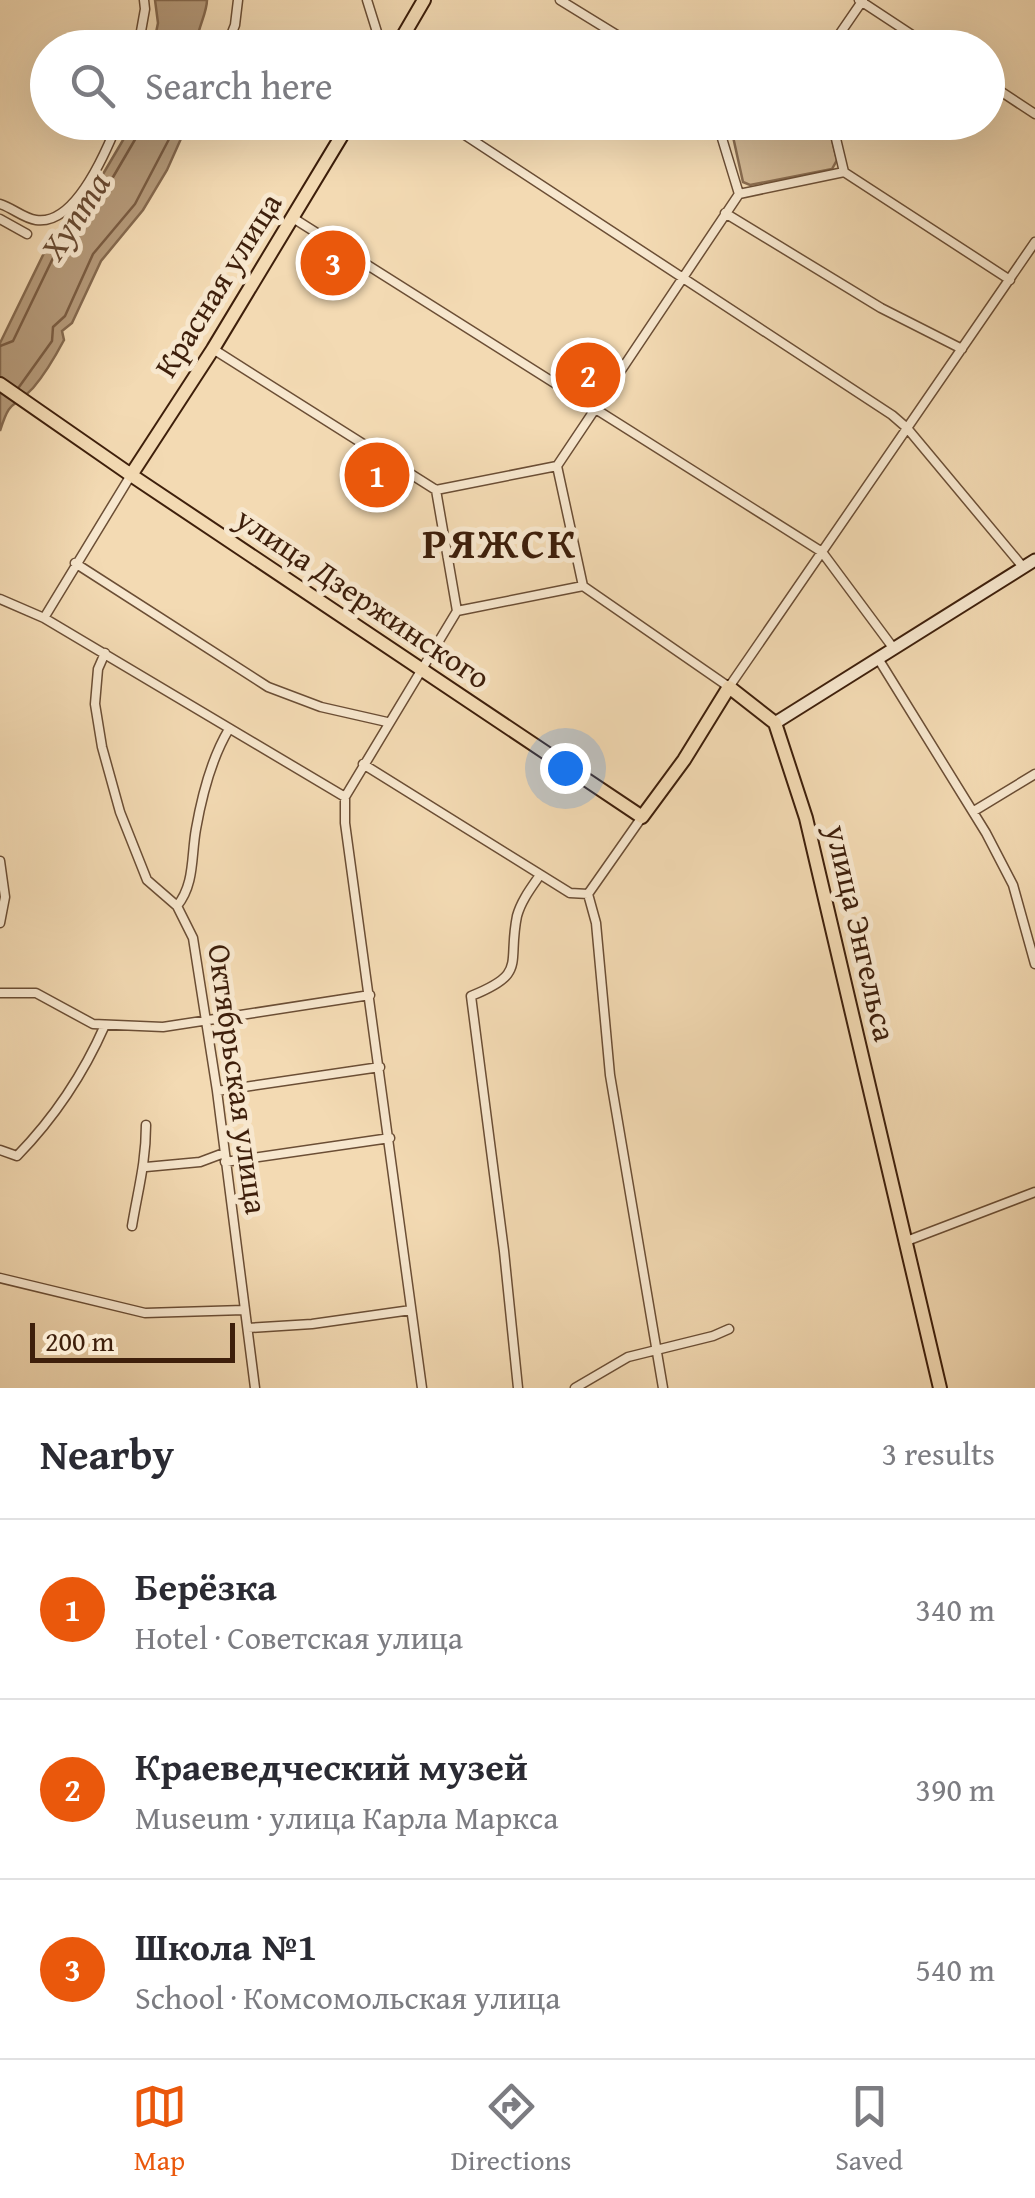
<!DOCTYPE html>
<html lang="en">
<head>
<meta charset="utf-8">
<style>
	body { margin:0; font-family:"Gentium Book Plus",serif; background:#f7f7f7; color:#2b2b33 }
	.scale { position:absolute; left:30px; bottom:25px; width:205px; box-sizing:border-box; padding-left:10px; border:5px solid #3e1f0b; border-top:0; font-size:28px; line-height:35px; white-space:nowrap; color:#3e1f0b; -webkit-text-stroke:8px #f7e7ce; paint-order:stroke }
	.you { position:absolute; left:565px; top:768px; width:35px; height:35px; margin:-25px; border:8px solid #fff; border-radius:50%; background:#1a73e8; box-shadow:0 0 0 15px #1a73e833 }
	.badge { display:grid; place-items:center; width:65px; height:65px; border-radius:50%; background:#ea580c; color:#fff; font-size:32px; font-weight:700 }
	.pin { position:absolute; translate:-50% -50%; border:5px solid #fff; box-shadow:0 2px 10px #0006 }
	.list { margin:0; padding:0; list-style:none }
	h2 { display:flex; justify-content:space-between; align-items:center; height:130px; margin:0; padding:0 40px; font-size:42px }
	h2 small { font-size:32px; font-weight:400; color:#7c7c81 }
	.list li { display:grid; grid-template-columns:65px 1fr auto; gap:30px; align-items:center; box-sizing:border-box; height:180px; padding:0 40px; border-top:2px solid #e1e1e2 }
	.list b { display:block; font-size:38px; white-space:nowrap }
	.list p { margin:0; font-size:32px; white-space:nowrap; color:#7c7c81 }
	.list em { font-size:32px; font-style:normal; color:#7c7c81 }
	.icon { flex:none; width:55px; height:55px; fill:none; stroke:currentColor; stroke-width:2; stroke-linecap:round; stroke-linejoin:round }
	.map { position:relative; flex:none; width:1035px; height:1388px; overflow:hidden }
	.search { position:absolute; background:#fff; box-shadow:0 10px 40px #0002; left:30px; right:30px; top:30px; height:110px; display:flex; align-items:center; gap:25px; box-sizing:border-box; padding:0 35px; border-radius:55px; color:#7c7c81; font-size:38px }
	.sheet { height:670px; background:#fff }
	nav { display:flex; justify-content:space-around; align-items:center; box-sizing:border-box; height:140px; border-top:2px solid #e1e1e2; background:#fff; font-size:28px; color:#7c7c81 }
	nav a { display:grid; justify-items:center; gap:5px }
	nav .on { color:#ea580c }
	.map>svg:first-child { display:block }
	.green { fill:#d4ba96; stroke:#896c50; stroke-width:2.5 }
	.water { fill:#b59a7a; stroke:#85694e; stroke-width:2.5 }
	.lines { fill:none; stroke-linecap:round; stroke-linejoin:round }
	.shore { stroke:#7a5c42; stroke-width:2.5 }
	.minor-casing { stroke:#6b4e35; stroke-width:11 }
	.secondary-casing { stroke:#3e1f0b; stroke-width:15 }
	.primary-casing { stroke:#3e1f0b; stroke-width:16 }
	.minor { stroke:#f7e7ce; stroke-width:8 }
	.secondary { stroke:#f7e7ce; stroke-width:11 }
	.primary { stroke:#f3dab3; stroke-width:12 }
	.labels { text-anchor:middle; stroke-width:10; stroke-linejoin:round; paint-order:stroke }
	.street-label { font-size:32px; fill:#3e1f0b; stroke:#f7e7ce }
	.water-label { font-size:35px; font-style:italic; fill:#684a32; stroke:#f7e7ce }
	.district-label { font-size:42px; font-weight:bold; letter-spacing:2.5px; fill:#3e1f0b; stroke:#f7e7ce }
</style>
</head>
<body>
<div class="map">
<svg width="1035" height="1388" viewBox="0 0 1035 1388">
	<rect width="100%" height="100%" fill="#f3dab3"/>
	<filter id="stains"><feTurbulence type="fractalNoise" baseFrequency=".002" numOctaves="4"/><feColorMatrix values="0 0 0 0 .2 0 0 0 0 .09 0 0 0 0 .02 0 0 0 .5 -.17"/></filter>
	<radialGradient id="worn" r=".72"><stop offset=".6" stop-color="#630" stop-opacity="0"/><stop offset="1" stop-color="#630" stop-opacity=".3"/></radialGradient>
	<!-- green -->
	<path class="green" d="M730,123H828L837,160L832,169L750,185L743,182Z"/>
	<!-- water -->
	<path class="water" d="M155,0H207C207,15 194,34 198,47H153L158,23Z
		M133,123H188L167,170L143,210L101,261L72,323L62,331L64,340C55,357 45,374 33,388C13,410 11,396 0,431V343L45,251L66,237Z"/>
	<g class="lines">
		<!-- shore -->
		<path class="shore" d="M0,346L13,341L53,258L75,242L140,131L142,122
			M19,387L52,341L53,327L65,316L93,254L135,204L178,122"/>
		<defs>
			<path id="minor" d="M367,0L382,48
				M560,0L638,48
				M859,0L932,48
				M138,48L145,9L144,0
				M226,48L235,25L238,0
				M830,48L863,0
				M988,83L1035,114
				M445,122L892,415L907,428L1023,567
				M717,122L739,194
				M832,122L844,172
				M844,172L1010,280
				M739,194L844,172
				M0,204C13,208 23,218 36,220C75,226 106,152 118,122
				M725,213L881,308L962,349
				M293,218L822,552L894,649
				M0,219L27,234
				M213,349L436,490
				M557,466L739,194
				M557,466L583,586
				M75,563L268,687L321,707L387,722
				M583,586L729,687L1035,242
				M0,599L44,618L345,797
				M457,611L436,490L557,466
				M457,611L583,586
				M44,618L131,475
				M105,653L98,669L95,704L102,747L120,812L147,880L177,906L193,938L217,1091L255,1388
				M879,660L986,833L1013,885L1035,964
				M363,764L570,893L588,894
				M974,811L1035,774
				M642,817L588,894L596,923L610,1075L663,1388
				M0,861L5,897L0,923
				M177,906C195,884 191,856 196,829C202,795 211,759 229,729
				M0,993H36L93,1024L163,1027L370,995
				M217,1091L380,1067
				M0,1150L17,1156C55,1117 83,1075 105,1025
				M225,1162L390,1138
				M146,1167L200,1162L224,1153
				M132,1226C138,1190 146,1162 146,1125
				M904,1242L1035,1192
				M0,1278L145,1313L244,1310
				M248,1328L312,1324L411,1310
				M422,1388L345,823V797L457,611
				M518,1388L504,1251L471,996C528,973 507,965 517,916C521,901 531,888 540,875
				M575,1388L628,1357L713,1336L729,1329"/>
			<path id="secondary" d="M775,723L1035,560"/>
			<path id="primary" d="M396,48L424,0
				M0,384L131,475L642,817L684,760L729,687L775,723L806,818L940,1388
				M131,475L213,349L350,122"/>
		</defs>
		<!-- minor casing -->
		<use href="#minor" class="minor-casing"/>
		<!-- secondary casing -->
		<use href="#secondary" class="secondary-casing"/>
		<!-- primary casing -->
		<use href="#primary" class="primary-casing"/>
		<!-- minor -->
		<use href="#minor" class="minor"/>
		<!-- secondary -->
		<use href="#secondary" class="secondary"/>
		<!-- primary -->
		<use href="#primary" class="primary"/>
	</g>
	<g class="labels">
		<!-- street labels -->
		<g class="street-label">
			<text transform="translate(218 285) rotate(-58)" y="11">Красная улица</text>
			<text transform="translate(363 598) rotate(34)" y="11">улица Дзержинского</text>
			<text transform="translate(861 933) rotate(77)" y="11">улица Энгельса</text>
			<text transform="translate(238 1079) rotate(82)" y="11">Октябрьская улица</text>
		</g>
		<!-- water labels -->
		<g class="water-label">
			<text transform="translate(75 216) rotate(-57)" y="12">Хупта</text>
		</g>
		<!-- district labels -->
		<g class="district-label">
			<text x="500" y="558">РЯЖСК</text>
		</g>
	</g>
	<rect width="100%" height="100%" filter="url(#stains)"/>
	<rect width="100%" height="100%" fill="url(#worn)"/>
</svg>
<div class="scale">200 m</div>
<div class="you"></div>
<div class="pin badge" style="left:377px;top:475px">1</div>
<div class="pin badge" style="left:588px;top:375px">2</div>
<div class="pin badge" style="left:333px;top:263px">3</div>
<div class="search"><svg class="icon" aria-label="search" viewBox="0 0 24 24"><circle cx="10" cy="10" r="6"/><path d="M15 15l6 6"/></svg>Search here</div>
</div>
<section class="sheet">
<h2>Nearby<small>3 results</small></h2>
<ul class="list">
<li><span class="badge">1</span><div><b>Берёзка</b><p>Hotel · Советская улица</p></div><em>340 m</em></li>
<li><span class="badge">2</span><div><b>Краеведческий музей</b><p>Museum · улица Карла Маркса</p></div><em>390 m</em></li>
<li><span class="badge">3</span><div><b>Школа №1</b><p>School · Комсомольская улица</p></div><em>540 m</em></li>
</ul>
</section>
<nav>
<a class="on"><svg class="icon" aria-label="map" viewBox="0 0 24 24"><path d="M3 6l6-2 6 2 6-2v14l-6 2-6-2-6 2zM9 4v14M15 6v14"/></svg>Map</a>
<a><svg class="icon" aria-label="directions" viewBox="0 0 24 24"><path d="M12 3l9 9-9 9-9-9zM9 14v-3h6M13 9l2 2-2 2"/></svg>Directions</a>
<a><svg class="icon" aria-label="saved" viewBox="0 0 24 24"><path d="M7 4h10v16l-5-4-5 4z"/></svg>Saved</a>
</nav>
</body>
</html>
